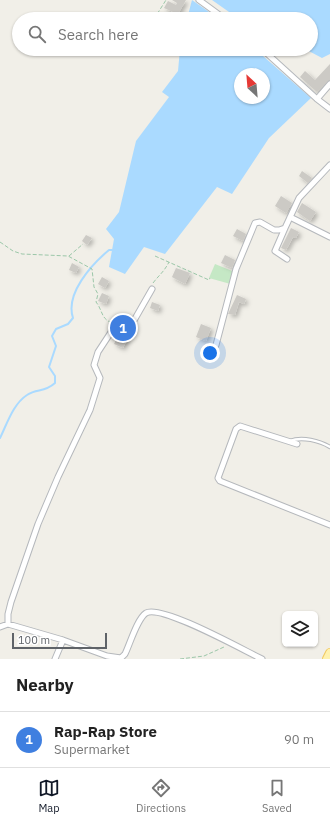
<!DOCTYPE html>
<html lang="en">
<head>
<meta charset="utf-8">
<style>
	body { margin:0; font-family:"IBM Plex Sans",sans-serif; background:#f2f2f2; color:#222 }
	.controls { position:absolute; right:12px; bottom:12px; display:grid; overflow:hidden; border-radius:6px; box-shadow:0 1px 3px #0004 }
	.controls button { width:36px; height:36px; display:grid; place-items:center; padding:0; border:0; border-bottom:1px solid #e0e0e0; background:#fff; color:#222; font:20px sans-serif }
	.compass { position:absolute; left:234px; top:68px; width:36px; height:36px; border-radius:50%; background:#fff; box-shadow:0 1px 3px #0004; rotate:334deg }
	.scale { position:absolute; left:12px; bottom:10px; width:95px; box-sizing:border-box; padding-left:4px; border:2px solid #5f6368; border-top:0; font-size:11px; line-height:14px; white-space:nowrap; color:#5f6368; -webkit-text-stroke:3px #fff; paint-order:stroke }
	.you { position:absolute; left:210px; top:353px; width:14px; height:14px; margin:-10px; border:3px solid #fff; border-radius:50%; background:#1a73e8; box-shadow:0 0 0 6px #1a73e833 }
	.badge { display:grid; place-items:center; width:26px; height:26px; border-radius:50%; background:#111827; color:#fff; font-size:13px; font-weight:700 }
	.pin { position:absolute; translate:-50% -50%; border:2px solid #fff; box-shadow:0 1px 4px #0006 }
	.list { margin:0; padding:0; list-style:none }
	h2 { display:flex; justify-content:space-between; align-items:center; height:52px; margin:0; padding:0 16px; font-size:17px }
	h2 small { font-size:13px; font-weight:400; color:#767676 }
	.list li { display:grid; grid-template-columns:26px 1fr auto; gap:12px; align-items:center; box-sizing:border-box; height:56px; padding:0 16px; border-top:1px solid #e0e0e0 }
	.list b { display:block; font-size:15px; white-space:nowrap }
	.list p { margin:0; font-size:13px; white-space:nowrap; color:#767676 }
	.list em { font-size:13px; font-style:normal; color:#767676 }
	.icon { flex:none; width:22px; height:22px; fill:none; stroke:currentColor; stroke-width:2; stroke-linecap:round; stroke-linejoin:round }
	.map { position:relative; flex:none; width:330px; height:659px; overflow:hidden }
	.search { position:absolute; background:#fff; box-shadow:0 1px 3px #0004; left:12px; right:12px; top:12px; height:44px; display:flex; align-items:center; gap:10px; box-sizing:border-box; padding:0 14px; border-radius:22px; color:#767676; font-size:15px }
	.sheet { height:108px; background:#fff }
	nav { display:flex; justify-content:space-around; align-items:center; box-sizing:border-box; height:56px; border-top:1px solid #e0e0e0; background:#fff; font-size:11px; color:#767676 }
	nav a { display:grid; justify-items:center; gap:2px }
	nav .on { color:#111827 }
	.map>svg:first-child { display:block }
	.green { fill:#c5e8c5 }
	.water { fill:#aadaff; fill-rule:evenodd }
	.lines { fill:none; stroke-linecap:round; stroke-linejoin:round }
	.stream { stroke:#aadaff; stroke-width:2 }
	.building { fill:#cccac5; filter:url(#shadow) }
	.lane-casing { stroke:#b5b8bc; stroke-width:4.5 }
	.street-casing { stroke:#b5b8bc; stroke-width:7 }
	.primary-casing { stroke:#f2c960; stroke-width:10 }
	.path { stroke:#9cc7a9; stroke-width:1; stroke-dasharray:4 2; stroke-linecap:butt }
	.lane { stroke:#fff; stroke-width:2.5 }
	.street { stroke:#fff; stroke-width:5 }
	.primary { stroke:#fff2af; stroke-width:8 }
</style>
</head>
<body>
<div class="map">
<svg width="330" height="659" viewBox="0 0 330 659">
	<defs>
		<filter id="shadow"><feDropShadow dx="2.5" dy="2.5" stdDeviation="2" flood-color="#0004"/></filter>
	</defs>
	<rect width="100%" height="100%" fill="#f1efe8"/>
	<!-- green -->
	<path class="green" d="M215,264L237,273L234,285L209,278Z"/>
	<!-- water -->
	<path class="water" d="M192,0L219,19H187Z
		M212,0H330V54L322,58L305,49H311V19H239Z
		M180,49H255L311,98L269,138L232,194L217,187L165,254L144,247L125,274L109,267L114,239L106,229L119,212L136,141L169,97L162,92L178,71ZM240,74H264V98H240Z"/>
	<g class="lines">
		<!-- stream -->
		<path class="stream" d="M0,438C7,424 13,404 27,395C37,388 44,393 55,383V376L49,367L56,346L52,336L56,329L68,324L73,318C65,294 91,265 109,250H112"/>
	</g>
	<!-- building -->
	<path class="building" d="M172,0H186L178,14L164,8L168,1L176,5L177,3Z
		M330,64V80L317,92L300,77L305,71L315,80Z
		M302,171L312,178L308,183L299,176Z
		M281,196L292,203L286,213L275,206Z
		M302,203L316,212L310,221L297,212Z
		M291,228L299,232L296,238L293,237L286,250L281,248Z
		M237,229L246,234L243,241L233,236Z
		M86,235L92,238L87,245L82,241Z
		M225,255L235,260L232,268L221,263Z
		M72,263L79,267L76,273L69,270Z
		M176,268L190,273L185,284L172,277Z
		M102,277L109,281L105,288L98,284Z
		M102,293L109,296L106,304L98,301Z
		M237,295L246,299L244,304L239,302L235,315L228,314Z
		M152,302L160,305L158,311L150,308Z
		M201,324L211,328L206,341L196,337Z
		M119,334L128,338L123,348L114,344Z"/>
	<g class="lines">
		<defs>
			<path id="lane" d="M290,441C302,436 320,441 330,447"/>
			<path id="street" d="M199,0L225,19
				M262,49L317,99L330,109
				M317,99L330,84
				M290,217L330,237
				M285,228L275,251L287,259
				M216,345L236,269L255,223L260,222L274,230H279L285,228L299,198L330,165
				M297,444L240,426L236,429L218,478L220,481L330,525
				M8,624V614L11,602L38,524L58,477L90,410L100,378L94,365L98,352L117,323L126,326L132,324L152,289
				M0,627L8,624L63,640L107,656L121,658L125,654C130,644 137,619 146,613C161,604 243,650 262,659
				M55,659L63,640"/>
			<path id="primary" d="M327,659L330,653"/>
		</defs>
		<!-- lane casing -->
		<use href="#lane" class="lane-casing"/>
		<!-- street casing -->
		<use href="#street" class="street-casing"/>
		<!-- primary casing -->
		<use href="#primary" class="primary-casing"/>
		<!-- path -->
		<path class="path" d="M154,19L166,0
			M0,242L13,251L22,254L68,256L92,269L94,287L98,294L96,302C102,309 101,318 110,322
			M69,256L83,244
			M155,256L209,280L210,278
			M153,283C159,275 164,272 169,262
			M180,659L204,656L224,647"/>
		<!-- lane -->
		<use href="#lane" class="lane"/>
		<!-- street -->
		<use href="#street" class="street"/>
		<!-- primary -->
		<use href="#primary" class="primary"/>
	</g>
</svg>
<div class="controls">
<button><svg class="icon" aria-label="layers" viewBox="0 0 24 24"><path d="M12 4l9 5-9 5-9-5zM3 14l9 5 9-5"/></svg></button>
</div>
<svg class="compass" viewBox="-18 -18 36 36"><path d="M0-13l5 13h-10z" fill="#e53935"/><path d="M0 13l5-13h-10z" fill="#767676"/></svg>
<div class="scale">100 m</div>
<div class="you"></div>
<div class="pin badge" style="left:123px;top:328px;background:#3f7fe0">1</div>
<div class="search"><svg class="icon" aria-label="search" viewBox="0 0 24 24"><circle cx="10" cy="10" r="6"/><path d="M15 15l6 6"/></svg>Search here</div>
</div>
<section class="sheet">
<h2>Nearby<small></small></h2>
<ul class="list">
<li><span class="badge" style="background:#3f7fe0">1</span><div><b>Rap-Rap Store</b><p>Supermarket</p></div><em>90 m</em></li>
</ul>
</section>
<nav>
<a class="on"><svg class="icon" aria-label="map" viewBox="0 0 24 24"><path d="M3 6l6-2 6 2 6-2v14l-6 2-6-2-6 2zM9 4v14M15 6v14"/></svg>Map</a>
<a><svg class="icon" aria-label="directions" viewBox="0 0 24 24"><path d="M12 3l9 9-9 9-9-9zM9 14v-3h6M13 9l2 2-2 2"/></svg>Directions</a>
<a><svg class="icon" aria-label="saved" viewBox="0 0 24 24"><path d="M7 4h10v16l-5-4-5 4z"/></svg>Saved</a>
</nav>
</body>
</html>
